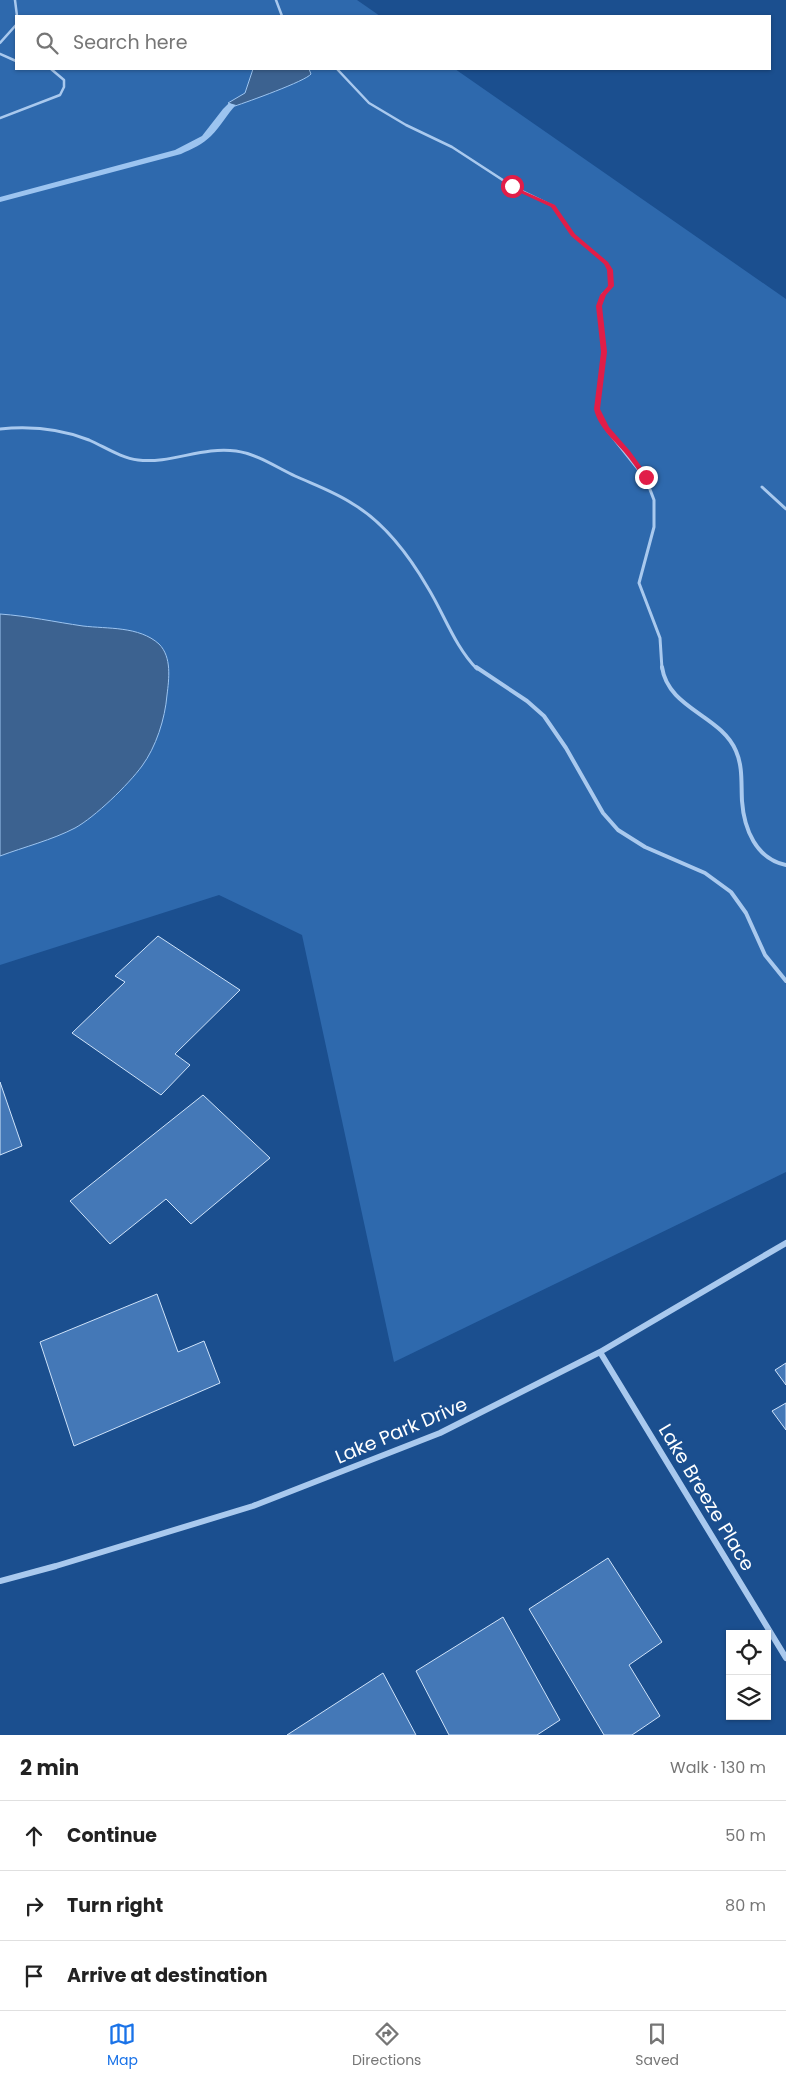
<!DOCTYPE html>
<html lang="en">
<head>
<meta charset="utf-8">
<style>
	body { margin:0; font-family:Poppins,sans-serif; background:#f6f6f6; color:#222 }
	.controls { position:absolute; right:15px; bottom:15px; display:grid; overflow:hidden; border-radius:0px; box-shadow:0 1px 4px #0004 }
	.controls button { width:45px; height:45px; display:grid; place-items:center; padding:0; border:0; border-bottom:1px solid #e0e0e0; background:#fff; color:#222; font:25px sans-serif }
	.stop { position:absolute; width:15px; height:15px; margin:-11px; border:4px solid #e11d48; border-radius:50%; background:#fff }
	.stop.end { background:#e11d48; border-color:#fff; box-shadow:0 1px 5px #0008 }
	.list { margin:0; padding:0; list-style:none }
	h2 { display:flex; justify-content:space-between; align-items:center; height:65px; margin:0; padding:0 20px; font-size:21px }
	h2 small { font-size:16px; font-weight:400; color:#767676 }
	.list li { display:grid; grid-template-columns:32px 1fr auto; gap:15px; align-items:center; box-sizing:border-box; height:70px; padding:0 20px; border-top:1px solid #e0e0e0 }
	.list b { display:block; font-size:19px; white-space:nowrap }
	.list em { font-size:16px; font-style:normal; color:#767676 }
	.icon { flex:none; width:28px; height:28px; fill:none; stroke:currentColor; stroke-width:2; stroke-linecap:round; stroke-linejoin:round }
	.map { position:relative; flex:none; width:786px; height:1735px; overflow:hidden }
	.search { position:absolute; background:#fff; box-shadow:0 1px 4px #0004; left:15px; right:15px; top:15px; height:55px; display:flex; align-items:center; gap:12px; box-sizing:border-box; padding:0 18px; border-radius:0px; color:#767676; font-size:19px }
	.sheet { height:275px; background:#fff }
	nav { display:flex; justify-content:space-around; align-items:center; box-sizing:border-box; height:70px; border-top:1px solid #e0e0e0; background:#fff; font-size:14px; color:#767676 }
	nav a { display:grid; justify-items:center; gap:2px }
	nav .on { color:#1a73e8 }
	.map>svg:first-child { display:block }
	.green { fill:#2e69ad }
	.water { fill:#3c6290; stroke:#9cc4f0 }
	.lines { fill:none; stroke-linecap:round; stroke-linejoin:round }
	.stream { fill:#9cc4f0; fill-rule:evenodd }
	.building { fill:#4478b7; stroke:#cfe3fa }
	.service-far2 { stroke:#a9c9ee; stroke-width:2.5 }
	.service-far1 { stroke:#a9c9ee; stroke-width:3 }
	.service { stroke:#a9c9ee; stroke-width:4 }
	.minor { stroke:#a9c9ee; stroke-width:6 }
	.route { fill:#e11d48 }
	.labels { text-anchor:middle; stroke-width:5; stroke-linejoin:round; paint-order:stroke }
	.near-street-label { font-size:19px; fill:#fff; stroke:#1b4f8f }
</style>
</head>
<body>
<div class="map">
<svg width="786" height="1735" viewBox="0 0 786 1735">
	<rect width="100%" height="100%" fill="#1b4f8f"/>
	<!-- green -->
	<path class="green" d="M0,0H357L380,16H16V69H455L786,299V1172L394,1362L302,935L219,895L0,965Z"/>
	<!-- water -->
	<path class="water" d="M253,69H309L311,74C306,81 247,102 235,106L228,103L245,93Z
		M0,614C28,616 55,622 83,626C108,629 139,626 159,644C172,657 169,679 167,695C165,719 156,747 142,766C128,785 95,817 75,828C52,840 24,847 0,856Z"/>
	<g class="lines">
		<!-- stream -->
		<path class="stream" d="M229,103L236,105C227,114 221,126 211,136C203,144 192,149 181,154L0,202V197L175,150L202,136L223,109Z"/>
	</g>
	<!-- building -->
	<path class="building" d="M158,936L240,990L175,1054L190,1065L161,1095L72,1033L125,982L115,976Z
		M0,1082L22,1146L0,1155Z
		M203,1095L270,1158L191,1224L166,1199L110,1244L70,1201Z
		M157,1294L178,1352L204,1341L220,1383L74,1446L40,1342Z
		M786,1363V1385L775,1370Z
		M786,1403V1430L772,1411Z
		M608,1558L662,1642L629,1665L660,1716L632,1735H604L529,1609Z
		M503,1617L560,1720L537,1735H449L416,1671Z
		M383,1673L416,1735H287Z"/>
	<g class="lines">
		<!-- service-far2 -->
		<path class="service-far2" d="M15,0L17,16
			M276,0L282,16
			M0,43L16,25
			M0,54L16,61
			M337,69L369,103L406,125L452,147L512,186L553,206L573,235L606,263L610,270L611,286L603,296
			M0,118L60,95L64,87V80L51,69"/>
		<!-- service-far1 -->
		<path class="service-far1" d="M603,294L599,306L604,352L597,409L607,430L646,479L654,500V527L639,583L660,638L662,669
			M0,429C30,426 61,429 89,440C105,447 121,458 138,460C171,464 203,446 236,451C257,454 276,467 295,476C315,485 335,492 353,504C385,523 410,557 428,588C444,614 455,647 477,669
			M762,487L786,509"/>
		<!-- service -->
		<path class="service" d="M476,667L527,701L544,716L566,748L603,813L618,830L645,847L705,873L731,892L746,913L765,955L786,981
			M662,667C668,709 721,715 736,751C743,767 741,784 742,801C744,829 756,859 786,865"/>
		<!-- minor -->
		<path class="minor" d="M600,1352L786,1658
			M0,1581L56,1566L253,1506L440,1433L600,1352L786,1243"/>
	</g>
	<!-- route -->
	<path class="route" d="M510,185L555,205L575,234L608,262L613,270L614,286L606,295L602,306L607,352L600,409L609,427L630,451L649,477L648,478H643C637,469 631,460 624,452C613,439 598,427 594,409L601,352L596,306L600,295L608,286L607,270L604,264L571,236L551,207L510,188Z"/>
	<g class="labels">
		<!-- near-street labels -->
		<g class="near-street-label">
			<text transform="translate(401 1430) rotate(-23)" y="7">Lake Park Drive</text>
			<text transform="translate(707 1497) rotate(59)" y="7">Lake Breeze Place</text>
		</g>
	</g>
</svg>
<div class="controls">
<button><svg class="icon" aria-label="locate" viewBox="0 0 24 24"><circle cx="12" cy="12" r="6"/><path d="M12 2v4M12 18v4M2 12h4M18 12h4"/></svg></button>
<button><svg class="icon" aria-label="layers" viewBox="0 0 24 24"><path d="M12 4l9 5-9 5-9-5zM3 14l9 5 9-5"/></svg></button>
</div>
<div class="stop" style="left:512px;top:186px"></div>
<div class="stop end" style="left:646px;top:477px"></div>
<div class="search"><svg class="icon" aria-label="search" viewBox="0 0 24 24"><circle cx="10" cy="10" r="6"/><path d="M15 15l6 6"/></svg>Search here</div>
</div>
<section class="sheet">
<h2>2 min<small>Walk · 130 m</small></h2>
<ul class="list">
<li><svg class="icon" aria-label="ahead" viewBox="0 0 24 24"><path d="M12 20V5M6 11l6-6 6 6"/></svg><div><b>Continue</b></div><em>50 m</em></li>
<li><svg class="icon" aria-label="right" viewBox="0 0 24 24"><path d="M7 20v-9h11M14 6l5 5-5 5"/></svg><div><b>Turn right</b></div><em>80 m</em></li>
<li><svg class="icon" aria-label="arrive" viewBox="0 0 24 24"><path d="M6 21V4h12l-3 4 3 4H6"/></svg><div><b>Arrive at destination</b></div></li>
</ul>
</section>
<nav>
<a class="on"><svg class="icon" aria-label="map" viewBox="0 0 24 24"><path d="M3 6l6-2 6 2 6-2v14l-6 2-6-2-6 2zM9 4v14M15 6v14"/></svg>Map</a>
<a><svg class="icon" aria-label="directions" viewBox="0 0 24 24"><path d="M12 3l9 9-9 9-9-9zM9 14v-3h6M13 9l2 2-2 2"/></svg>Directions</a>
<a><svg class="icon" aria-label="saved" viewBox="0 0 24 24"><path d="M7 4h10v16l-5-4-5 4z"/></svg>Saved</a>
</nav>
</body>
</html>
